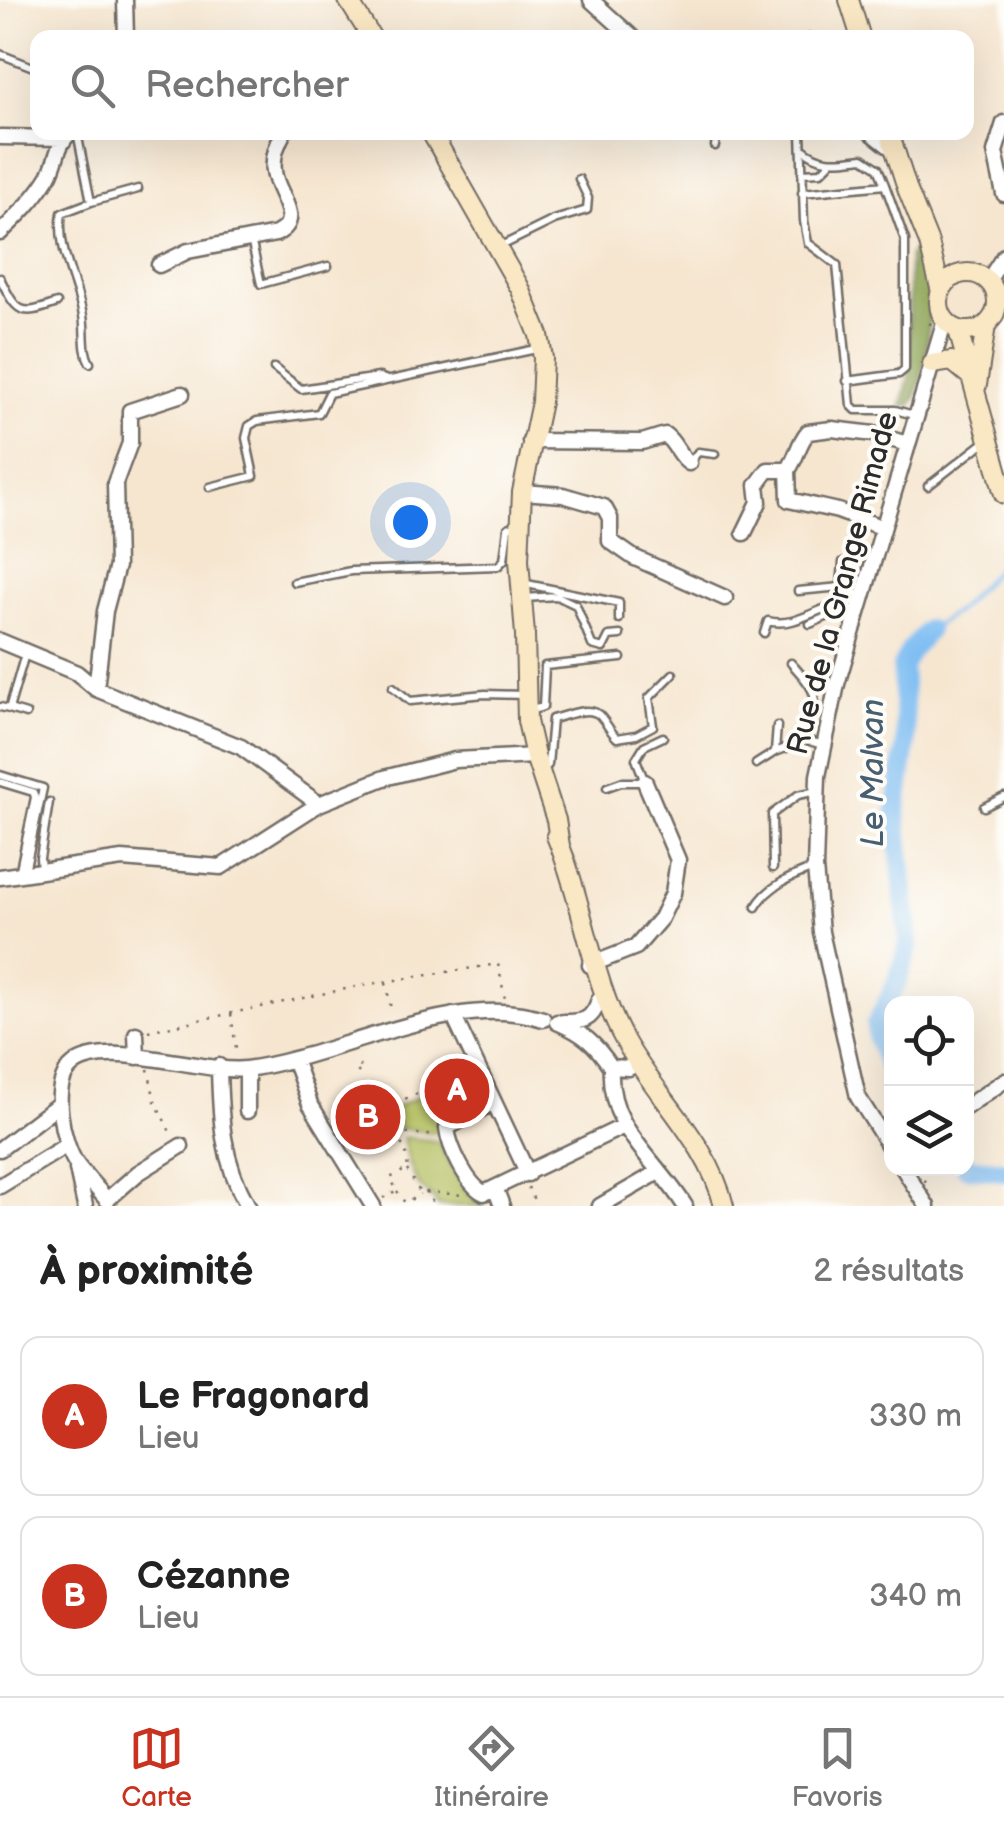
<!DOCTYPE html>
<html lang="fr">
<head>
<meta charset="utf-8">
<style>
	body { margin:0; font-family:"Balsamiq Sans",sans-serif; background:#f2f2f2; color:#222 }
	.controls { position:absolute; right:30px; bottom:30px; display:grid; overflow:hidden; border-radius:20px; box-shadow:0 10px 40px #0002 }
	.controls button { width:90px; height:90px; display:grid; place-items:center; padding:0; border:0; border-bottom:2px solid #e0e0e0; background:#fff; color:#222; font:50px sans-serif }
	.you { position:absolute; left:410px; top:522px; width:35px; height:35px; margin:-25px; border:8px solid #fff; border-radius:50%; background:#1a73e8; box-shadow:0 0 0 15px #1a73e833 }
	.badge { display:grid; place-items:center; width:65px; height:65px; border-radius:50%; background:#c8321e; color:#fff; font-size:32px; font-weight:700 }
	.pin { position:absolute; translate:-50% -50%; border:5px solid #fff; box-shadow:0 2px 10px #0006 }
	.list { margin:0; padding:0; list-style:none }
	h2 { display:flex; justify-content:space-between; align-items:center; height:130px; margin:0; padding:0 40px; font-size:42px }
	h2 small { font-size:32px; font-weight:400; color:#767676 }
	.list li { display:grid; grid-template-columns:65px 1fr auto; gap:30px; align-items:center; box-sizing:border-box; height:160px; margin:0 20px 20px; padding:0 20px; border:2px solid #e0e0e0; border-radius:20px }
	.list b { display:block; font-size:38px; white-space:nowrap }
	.list p { margin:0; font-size:32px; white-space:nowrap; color:#767676 }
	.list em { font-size:32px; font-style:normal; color:#767676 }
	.icon { flex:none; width:55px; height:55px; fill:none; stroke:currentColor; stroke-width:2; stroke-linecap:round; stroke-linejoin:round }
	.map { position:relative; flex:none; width:1004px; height:1206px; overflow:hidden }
	.search { position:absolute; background:#fff; box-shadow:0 10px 40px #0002; left:30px; right:30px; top:30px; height:110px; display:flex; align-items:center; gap:25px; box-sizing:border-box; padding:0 35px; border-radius:20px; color:#767676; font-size:38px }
	.sheet { height:490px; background:#fff }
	nav { display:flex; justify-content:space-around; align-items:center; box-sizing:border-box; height:140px; border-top:2px solid #e0e0e0; background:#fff; font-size:28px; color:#767676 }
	nav a { display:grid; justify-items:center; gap:5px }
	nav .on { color:#c8321e }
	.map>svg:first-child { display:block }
	.green { fill:#b5c062; stroke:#707646; stroke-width:2.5 }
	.forest { fill:#90a658; stroke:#5e6842; stroke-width:2.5 }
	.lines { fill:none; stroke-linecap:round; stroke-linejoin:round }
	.stream { stroke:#7fbef3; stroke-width:4 }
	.river { stroke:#7fbef3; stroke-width:20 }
	.lane-casing { stroke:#726c65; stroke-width:11 }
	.street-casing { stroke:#726c65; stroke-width:19 }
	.secondary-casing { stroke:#726c65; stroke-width:22 }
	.path { stroke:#726c65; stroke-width:2.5; stroke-dasharray:2.5 8; stroke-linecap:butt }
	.lane { stroke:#fff; stroke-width:6 }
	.street { stroke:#fff; stroke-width:14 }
	.secondary { stroke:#fae7c3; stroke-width:18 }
	.labels { text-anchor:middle; stroke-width:8; stroke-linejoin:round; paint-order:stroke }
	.street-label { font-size:30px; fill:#2b2b2b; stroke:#fdfcf7 }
	.water-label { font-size:32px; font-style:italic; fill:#485e71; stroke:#fdfcf7 }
</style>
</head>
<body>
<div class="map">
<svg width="1004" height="1206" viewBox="0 0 1004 1206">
	<rect width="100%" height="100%" fill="#fdfcf7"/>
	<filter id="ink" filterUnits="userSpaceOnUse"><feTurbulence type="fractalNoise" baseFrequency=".01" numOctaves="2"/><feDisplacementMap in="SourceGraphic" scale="20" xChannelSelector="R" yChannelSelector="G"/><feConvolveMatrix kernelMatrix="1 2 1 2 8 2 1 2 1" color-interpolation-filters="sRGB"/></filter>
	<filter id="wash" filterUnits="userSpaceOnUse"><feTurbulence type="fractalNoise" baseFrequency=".0048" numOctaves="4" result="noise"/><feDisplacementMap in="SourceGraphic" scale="40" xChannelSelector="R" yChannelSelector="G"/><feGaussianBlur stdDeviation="2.25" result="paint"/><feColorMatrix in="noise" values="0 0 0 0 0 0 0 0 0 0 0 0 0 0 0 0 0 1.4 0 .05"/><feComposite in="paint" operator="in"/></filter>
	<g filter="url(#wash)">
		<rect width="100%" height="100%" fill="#f6e6d0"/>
		<!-- green -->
		<path class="green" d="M429,1092L445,1120L435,1133L396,1128L391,1109Z
			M403,1137L438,1141L466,1192L484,1206H438C433,1197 430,1195 422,1189C413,1181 404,1147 403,1137Z"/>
		<!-- forest -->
		<path class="forest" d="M917,244C920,253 925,263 927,273C934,303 927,379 911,405L902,406L909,378V257Z"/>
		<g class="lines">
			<!-- stream -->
			<path class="stream" d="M928,630L957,611L1004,562"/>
			<!-- river -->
			<path class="river" d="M892,1076L878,1040L876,1025L896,985L909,944L896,812L906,744L902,667L910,651L928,630
				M966,1167L1004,1171"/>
		</g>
	</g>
	<g filter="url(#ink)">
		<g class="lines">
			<defs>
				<path id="lane" d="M808,38H832
					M0,54L38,69
					M77,132L91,202L138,189
					M801,132L804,221L808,243L837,265L851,405L856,410H895L914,415
					M715,146L717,132
					M802,148C821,165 839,161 863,158L878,168L885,185
					M802,173L821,172L830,163
					M802,193L885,185L905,240V369L899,374L847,381
					M251,239L261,284L328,266
					M499,247L554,220L587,210L588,198L579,179
					M0,278C17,313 20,317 57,303
					M90,363C82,349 86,332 83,316C77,282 56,248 62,213L91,202
					M274,368L301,389L379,377L387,380
					M691,461L698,452L715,454
					M928,486L987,440
					M210,487L254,476L246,438L249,426L257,421L319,413L329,393L541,348
					M843,562L841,587L862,596
					M294,582L351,571L498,566L504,560L508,528L518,524
					M522,583L619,603V619
					M798,591L841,587
					M524,598L557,596L576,605L592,645L603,648L609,636L620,635
					M810,624L847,608L858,610
					M764,633L768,621C800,630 827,597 860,603
					M791,663C805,679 823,695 811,716C807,725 800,726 796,737
					M393,687L410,701L485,694L524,695
					M0,707L9,709L25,654
					M9,709L26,714
					M528,711L543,707L545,666L621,658
					M777,726L775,752L791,746L796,737L823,745
					M756,764L775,752
					M543,770L548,765L552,719C566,716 591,704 601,717C607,724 610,731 617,738L636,735L653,726L649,698L673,674
					M0,775L43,788L25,871
					M0,782L33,792L35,797L19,874
					M607,787L621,782H645L636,759L644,746L663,737
					M984,807L1004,797
					M773,868L772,814L798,795L817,791
					M41,870L40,858L49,802
					M756,907C768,886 792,876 814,868"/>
				<path id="street" d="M125,0L126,38
					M591,0L633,38
					M1004,123L995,152L1004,194
					M871,132L894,150
					M0,137L63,138
					M0,233C18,216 36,198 49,176C57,161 57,143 71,132
					M159,265L188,251L276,234C306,219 276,194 274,171C272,157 277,144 284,132
					M988,281L1004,256
					M530,441L642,442L665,435C676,443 678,456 689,463
					M788,470C797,458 798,443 808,432L832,429L874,434L907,444
					M522,492L563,495L604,507L610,518V541L633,557L725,598
					M744,533L759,502L757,485L768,470H788L789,500L838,511L883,528
					M0,641L77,673L96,689L241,747L319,804
					M96,689L105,611L117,566L115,483L130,443V411L182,394
					M0,877L122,859L221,867L319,804L384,778L455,760L535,756
					M590,965L636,947L661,918L673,893L678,860L645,782
					M453,1015L528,1174
					M557,1022C583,1033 595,1043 611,1067L629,1068
					M563,1022C583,1022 592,1021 599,1000
					M136,1034L137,1057
					M294,1059L310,1104L373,1206
					M219,1066C220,1117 222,1161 248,1206
					M611,1067C607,1128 656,1159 685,1206
					M247,1069V1111
					M492,1103L447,1128C449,1147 467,1185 484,1193L624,1126
					M966,1107L1004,1081
					M181,1146L138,1173L107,1200C97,1188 86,1177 77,1165C62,1143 49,1084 73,1065C108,1038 204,1074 246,1069C338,1057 456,990 543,1019
					M0,1149L59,1104
					M892,1151L858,1097L821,932L815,868L818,776L837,684L945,320
					M903,1168L927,1206
					M77,1169L85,1206
					M0,1186L67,1145
					M496,1190L502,1206
					M600,1206L657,1173"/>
				<path id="secondary" d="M348,0L372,38
					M849,0L861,38
					M431,132L520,288L539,335L543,358L541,402L522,492L519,560L525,635L527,721L535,756L556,820L560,846
					M889,132L908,191L929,243L941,292
					M939 302a29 29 0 1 1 58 0a29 29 0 1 1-58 0Z
					M958,330L1004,494
					M932,364L952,361L969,375
					M977,385L986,325
					M556,836C583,900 592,982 625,1041C656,1097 709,1143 724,1206"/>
			</defs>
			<!-- lane casing -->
			<use href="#lane" class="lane-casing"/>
			<!-- street casing -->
			<use href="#street" class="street-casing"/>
			<!-- secondary casing -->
			<use href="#secondary" class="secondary-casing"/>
			<!-- path -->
			<path class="path" d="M930,325L932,303
				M386,983L392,1014
				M231,1014L237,1055
				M148,1031L364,985L498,964L505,999
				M148,1069L155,1101L172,1136
				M359,1073L355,1068L361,1066
				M396,1132L437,1136
				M407,1170L421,1194L426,1192L435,1206
				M925,1182L929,1168
				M528,1187L535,1202
				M397,1191L405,1203L420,1194
				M426,1192L464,1195
				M383,1198L397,1190L390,1178L407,1169L408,1159L386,1107L433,1087L447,1113"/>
			<!-- lane -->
			<use href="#lane" class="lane"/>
			<!-- street -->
			<use href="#street" class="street"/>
			<!-- secondary -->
			<use href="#secondary" class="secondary"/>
		</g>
	</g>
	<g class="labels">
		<!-- street labels -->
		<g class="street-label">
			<text transform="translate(842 583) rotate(-75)" y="10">Rue de la Grange Rimade</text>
		</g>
		<!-- water labels -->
		<g class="water-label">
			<text transform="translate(872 773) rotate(-90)" y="11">Le Malvan</text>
		</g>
	</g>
</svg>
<div class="controls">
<button><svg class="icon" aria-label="locate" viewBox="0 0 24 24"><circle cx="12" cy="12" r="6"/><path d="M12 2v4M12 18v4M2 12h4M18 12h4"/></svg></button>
<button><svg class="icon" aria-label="layers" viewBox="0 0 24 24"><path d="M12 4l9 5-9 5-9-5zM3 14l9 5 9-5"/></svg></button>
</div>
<div class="you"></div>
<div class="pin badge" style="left:457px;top:1091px">A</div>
<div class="pin badge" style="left:368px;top:1117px">B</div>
<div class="search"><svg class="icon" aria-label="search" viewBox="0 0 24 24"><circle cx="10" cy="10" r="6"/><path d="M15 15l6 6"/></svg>Rechercher</div>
</div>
<section class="sheet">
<h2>À proximité<small>2 résultats</small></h2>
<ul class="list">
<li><span class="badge">A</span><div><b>Le Fragonard</b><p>Lieu</p></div><em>330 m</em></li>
<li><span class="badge">B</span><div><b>Cézanne</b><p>Lieu</p></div><em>340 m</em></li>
</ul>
</section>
<nav>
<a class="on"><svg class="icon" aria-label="map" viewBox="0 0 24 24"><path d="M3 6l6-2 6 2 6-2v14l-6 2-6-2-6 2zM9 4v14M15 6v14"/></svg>Carte</a>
<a><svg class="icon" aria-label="directions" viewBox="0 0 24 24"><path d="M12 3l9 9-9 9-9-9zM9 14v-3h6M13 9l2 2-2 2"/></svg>Itinéraire</a>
<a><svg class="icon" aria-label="saved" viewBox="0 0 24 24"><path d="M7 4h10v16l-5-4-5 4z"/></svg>Favoris</a>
</nav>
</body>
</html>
